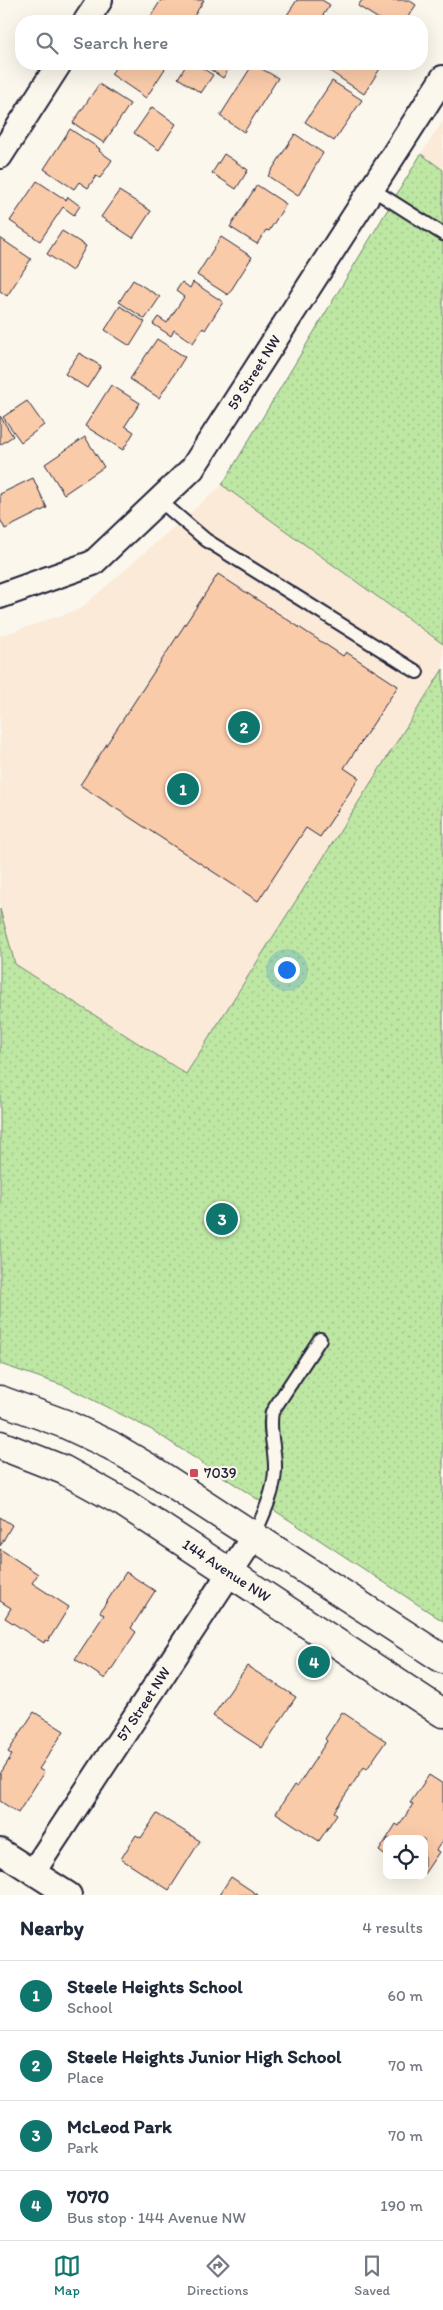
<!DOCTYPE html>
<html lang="en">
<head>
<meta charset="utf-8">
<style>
	body { margin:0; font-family:Itim,sans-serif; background:#f2f2f3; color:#1f2937 }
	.controls { position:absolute; right:15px; bottom:15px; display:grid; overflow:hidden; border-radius:10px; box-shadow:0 5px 20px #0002 }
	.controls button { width:45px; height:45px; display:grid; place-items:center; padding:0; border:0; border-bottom:1px solid #e0e1e3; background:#fff; color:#1f2937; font:25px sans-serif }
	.you { position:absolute; left:286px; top:969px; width:18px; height:18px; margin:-12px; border:4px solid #fff; border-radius:50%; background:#1a73e8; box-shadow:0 0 0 8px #1a73e833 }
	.badge { display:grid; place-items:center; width:32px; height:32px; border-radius:50%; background:#0f766e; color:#fff; font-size:16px; font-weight:700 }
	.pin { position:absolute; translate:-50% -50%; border:2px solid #fff; box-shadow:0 1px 5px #0006 }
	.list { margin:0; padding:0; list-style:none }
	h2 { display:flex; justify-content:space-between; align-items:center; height:65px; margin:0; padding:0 20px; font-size:21px }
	h2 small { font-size:16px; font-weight:400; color:#747a83 }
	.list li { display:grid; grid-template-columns:32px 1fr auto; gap:15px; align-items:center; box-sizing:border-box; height:70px; padding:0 20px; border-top:1px solid #e0e1e3 }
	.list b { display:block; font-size:19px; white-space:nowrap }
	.list p { margin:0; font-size:16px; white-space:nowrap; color:#747a83 }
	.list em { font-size:16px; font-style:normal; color:#747a83 }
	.icon { flex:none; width:28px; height:28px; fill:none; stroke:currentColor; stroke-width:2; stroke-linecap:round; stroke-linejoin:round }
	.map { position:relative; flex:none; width:443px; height:1895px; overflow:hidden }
	.search { position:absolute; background:#fff; box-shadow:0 5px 20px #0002; left:15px; right:15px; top:15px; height:55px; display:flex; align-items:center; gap:12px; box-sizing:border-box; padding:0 18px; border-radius:20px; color:#747a83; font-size:19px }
	.sheet { height:345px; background:#fff }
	nav { display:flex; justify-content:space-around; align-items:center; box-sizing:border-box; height:70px; border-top:1px solid #e0e1e3; background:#fff; font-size:14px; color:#747a83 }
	nav a { display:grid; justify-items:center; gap:2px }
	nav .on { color:#0f766e }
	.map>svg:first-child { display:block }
	.built { fill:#fbead8 }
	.park { fill:url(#park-dots); stroke:#70846f }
	.building { fill:#facba9; stroke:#22223b }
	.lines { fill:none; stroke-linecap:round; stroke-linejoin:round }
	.service-casing { stroke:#22223b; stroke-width:16 }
	.minor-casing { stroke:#22223b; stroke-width:28 }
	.tertiary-casing { stroke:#22223b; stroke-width:31 }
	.service { stroke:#fbf7ec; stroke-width:12 }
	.minor { stroke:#fbf7ec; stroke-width:24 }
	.tertiary { stroke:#fbf7ec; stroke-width:28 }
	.poi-dot { fill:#d1495b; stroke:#fbf7ec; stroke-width:2 }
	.labels { text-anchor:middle; stroke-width:4; stroke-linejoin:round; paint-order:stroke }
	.street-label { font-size:15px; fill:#22223b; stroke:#fbf7ec }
	.poi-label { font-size:15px; fill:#22223b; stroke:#fbf7ec; text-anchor:start }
</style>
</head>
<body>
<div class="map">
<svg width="443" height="1895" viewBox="0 0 443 1895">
	<defs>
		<pattern id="park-dots" width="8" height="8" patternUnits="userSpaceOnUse" patternTransform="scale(1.25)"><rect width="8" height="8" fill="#bde7a3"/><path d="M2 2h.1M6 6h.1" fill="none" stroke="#a2c68d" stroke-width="1.8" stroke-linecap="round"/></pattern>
	</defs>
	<rect width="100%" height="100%" fill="#fbf7ec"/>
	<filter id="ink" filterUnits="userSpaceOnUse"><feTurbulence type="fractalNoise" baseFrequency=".02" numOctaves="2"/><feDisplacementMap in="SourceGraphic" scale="10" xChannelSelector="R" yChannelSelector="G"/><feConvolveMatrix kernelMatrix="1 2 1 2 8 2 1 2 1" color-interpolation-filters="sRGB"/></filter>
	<g filter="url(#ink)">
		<!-- built -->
		<path class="built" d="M443,121V170L421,154Z
			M222,485L443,644V669L186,1074L15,964L0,909V636L80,609Z"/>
		<!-- park -->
		<path class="park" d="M421,154L443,170V644L222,485Z
			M443,669V1621L152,1430L65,1386L0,1364V909L15,964L186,1074Z"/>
		<!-- building -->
		<path class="building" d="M161,0H204L191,21H152L149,19Z
			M297,0H322L330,5L319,21H296L287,15Z
			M362,0H409L416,5L405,21H382L358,6Z
			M118,64H168L146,98L111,74Z
			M187,64H196L213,75L201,93L178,78Z
			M202,64H232L223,78Z
			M253,64L278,78L244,132L220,116Z
			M319,64H383L364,94Z
			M332,81L362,100L334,141L305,122Z
			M99,84L130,104L104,143L73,123Z
			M152,107L176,124L159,150L134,133Z
			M70,129L100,149L99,151L112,160L100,178L96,176L88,188L79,182L74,189L44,169Z
			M295,134L323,153L298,196L268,176Z
			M224,154L248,170L236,189L212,173Z
			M37,181L66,200L68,197L80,206L74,215L63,207L40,241L10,221Z
			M257,185L286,204L269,231L266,230L257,244L230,227Z
			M119,191L151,211L133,238L101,217Z
			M62,231L86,246L72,271L47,254Z
			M221,237L252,257L228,295L197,275Z
			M0,238L31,259L7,296L0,291Z
			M133,280L160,297L145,319L119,302Z
			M182,282L190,288L193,282L223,302L205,330L203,328L193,343L174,330L171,336L153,324L158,317L167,323L184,297L176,291Z
			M120,306L145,322L130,346L105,330Z
			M157,339L185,357L159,398L130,379Z
			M79,353L101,366L87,388L65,374Z
			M111,385L140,403L125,426L134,432L123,450L85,426Z
			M27,401L44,425L21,442L3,417Z
			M0,416L13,436L0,445Z
			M85,437L104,467L64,494L45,464Z
			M33,478L47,508L5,529L0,519V494Z
			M218,574L343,656L346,652L398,686L344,768L359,778L320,837L306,828L258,901L80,785Z
			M0,1517L12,1525L0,1546Z
			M0,1549L38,1574L32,1583L69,1607L48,1641L45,1640L44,1643L5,1618L11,1608L0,1601Z
			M126,1572L155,1591L131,1628L136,1632L105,1679L75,1659L104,1615L100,1612Z
			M247,1666L296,1697L262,1748L213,1716Z
			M34,1712L64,1731L39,1769L44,1772L18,1813L0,1801V1774L12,1755L8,1752Z
			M342,1712L386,1741L367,1769L364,1767L334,1812L337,1814L319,1841L276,1813L294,1785L297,1787L327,1741L325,1739Z
			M429,1775L443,1784V1840L436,1850L439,1852L424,1874V1839H387V1857L379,1851L396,1824L399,1826L413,1804L410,1803Z
			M157,1814L200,1841L169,1890L121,1859L136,1835L141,1838Z
			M231,1877L258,1895H219Z"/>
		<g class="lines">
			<defs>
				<path id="service" d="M372,189L443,234
					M159,500L206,540L417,672
					M254,1536C263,1515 274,1494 275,1470C276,1451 268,1432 272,1412L320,1339"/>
				<g id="minor">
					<path d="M86,21L100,0"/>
					<path d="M0,156L59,64"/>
					<path id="s1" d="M0,596L93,563L192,469L443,78"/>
					<path d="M0,1851L69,1895"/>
					<path id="s2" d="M33,1872L254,1536"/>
				</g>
				<g id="tertiary">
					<path d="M0,1400L65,1424L110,1445L149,1468L443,1659"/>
					<path id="s3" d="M0,1445L64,1470L124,1503L443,1713"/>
				</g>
			</defs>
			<!-- service casing -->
			<use href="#service" class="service-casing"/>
			<!-- minor casing -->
			<use href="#minor" class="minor-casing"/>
			<!-- tertiary casing -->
			<use href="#tertiary" class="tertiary-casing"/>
			<!-- service -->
			<use href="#service" class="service"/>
			<!-- minor -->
			<use href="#minor" class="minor"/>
			<!-- tertiary -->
			<use href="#tertiary" class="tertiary"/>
		</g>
	</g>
	<!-- markers -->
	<rect class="poi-dot" x="189" y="1468" width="10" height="10" rx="2.5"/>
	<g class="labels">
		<!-- street labels -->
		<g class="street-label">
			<text dy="5" stroke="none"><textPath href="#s1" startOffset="350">59 Street NW</textPath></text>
			<text dy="5" stroke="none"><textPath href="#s3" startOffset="260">144 Avenue NW</textPath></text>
			<text dy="5" stroke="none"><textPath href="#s2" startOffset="201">57 Street NW</textPath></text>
		</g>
		<!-- poi labels -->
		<g class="poi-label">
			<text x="204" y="1478">7039</text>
		</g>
	</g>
</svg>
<div class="controls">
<button><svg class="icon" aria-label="locate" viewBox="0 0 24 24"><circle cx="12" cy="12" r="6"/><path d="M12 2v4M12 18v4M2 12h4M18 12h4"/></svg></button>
</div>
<div class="you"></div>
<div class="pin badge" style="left:183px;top:789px">1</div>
<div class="pin badge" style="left:244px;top:727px">2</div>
<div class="pin badge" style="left:222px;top:1219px">3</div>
<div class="pin badge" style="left:314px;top:1662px">4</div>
<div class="search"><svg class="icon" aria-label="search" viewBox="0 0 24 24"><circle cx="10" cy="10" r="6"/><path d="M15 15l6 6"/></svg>Search here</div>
</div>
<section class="sheet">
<h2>Nearby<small>4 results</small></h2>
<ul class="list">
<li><span class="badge">1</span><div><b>Steele Heights School</b><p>School</p></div><em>60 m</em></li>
<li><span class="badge">2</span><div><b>Steele Heights Junior High School</b><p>Place</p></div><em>70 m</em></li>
<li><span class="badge">3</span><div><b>McLeod Park</b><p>Park</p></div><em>70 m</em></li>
<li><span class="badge">4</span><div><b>7070</b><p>Bus stop · 144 Avenue NW</p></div><em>190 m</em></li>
</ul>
</section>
<nav>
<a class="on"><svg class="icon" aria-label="map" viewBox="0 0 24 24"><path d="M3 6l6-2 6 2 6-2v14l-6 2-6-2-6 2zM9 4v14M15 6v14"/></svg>Map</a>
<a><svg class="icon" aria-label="directions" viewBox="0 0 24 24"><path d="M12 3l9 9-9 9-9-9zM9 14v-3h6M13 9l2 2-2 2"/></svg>Directions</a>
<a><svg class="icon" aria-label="saved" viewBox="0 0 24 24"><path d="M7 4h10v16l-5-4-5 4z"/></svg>Saved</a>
</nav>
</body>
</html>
